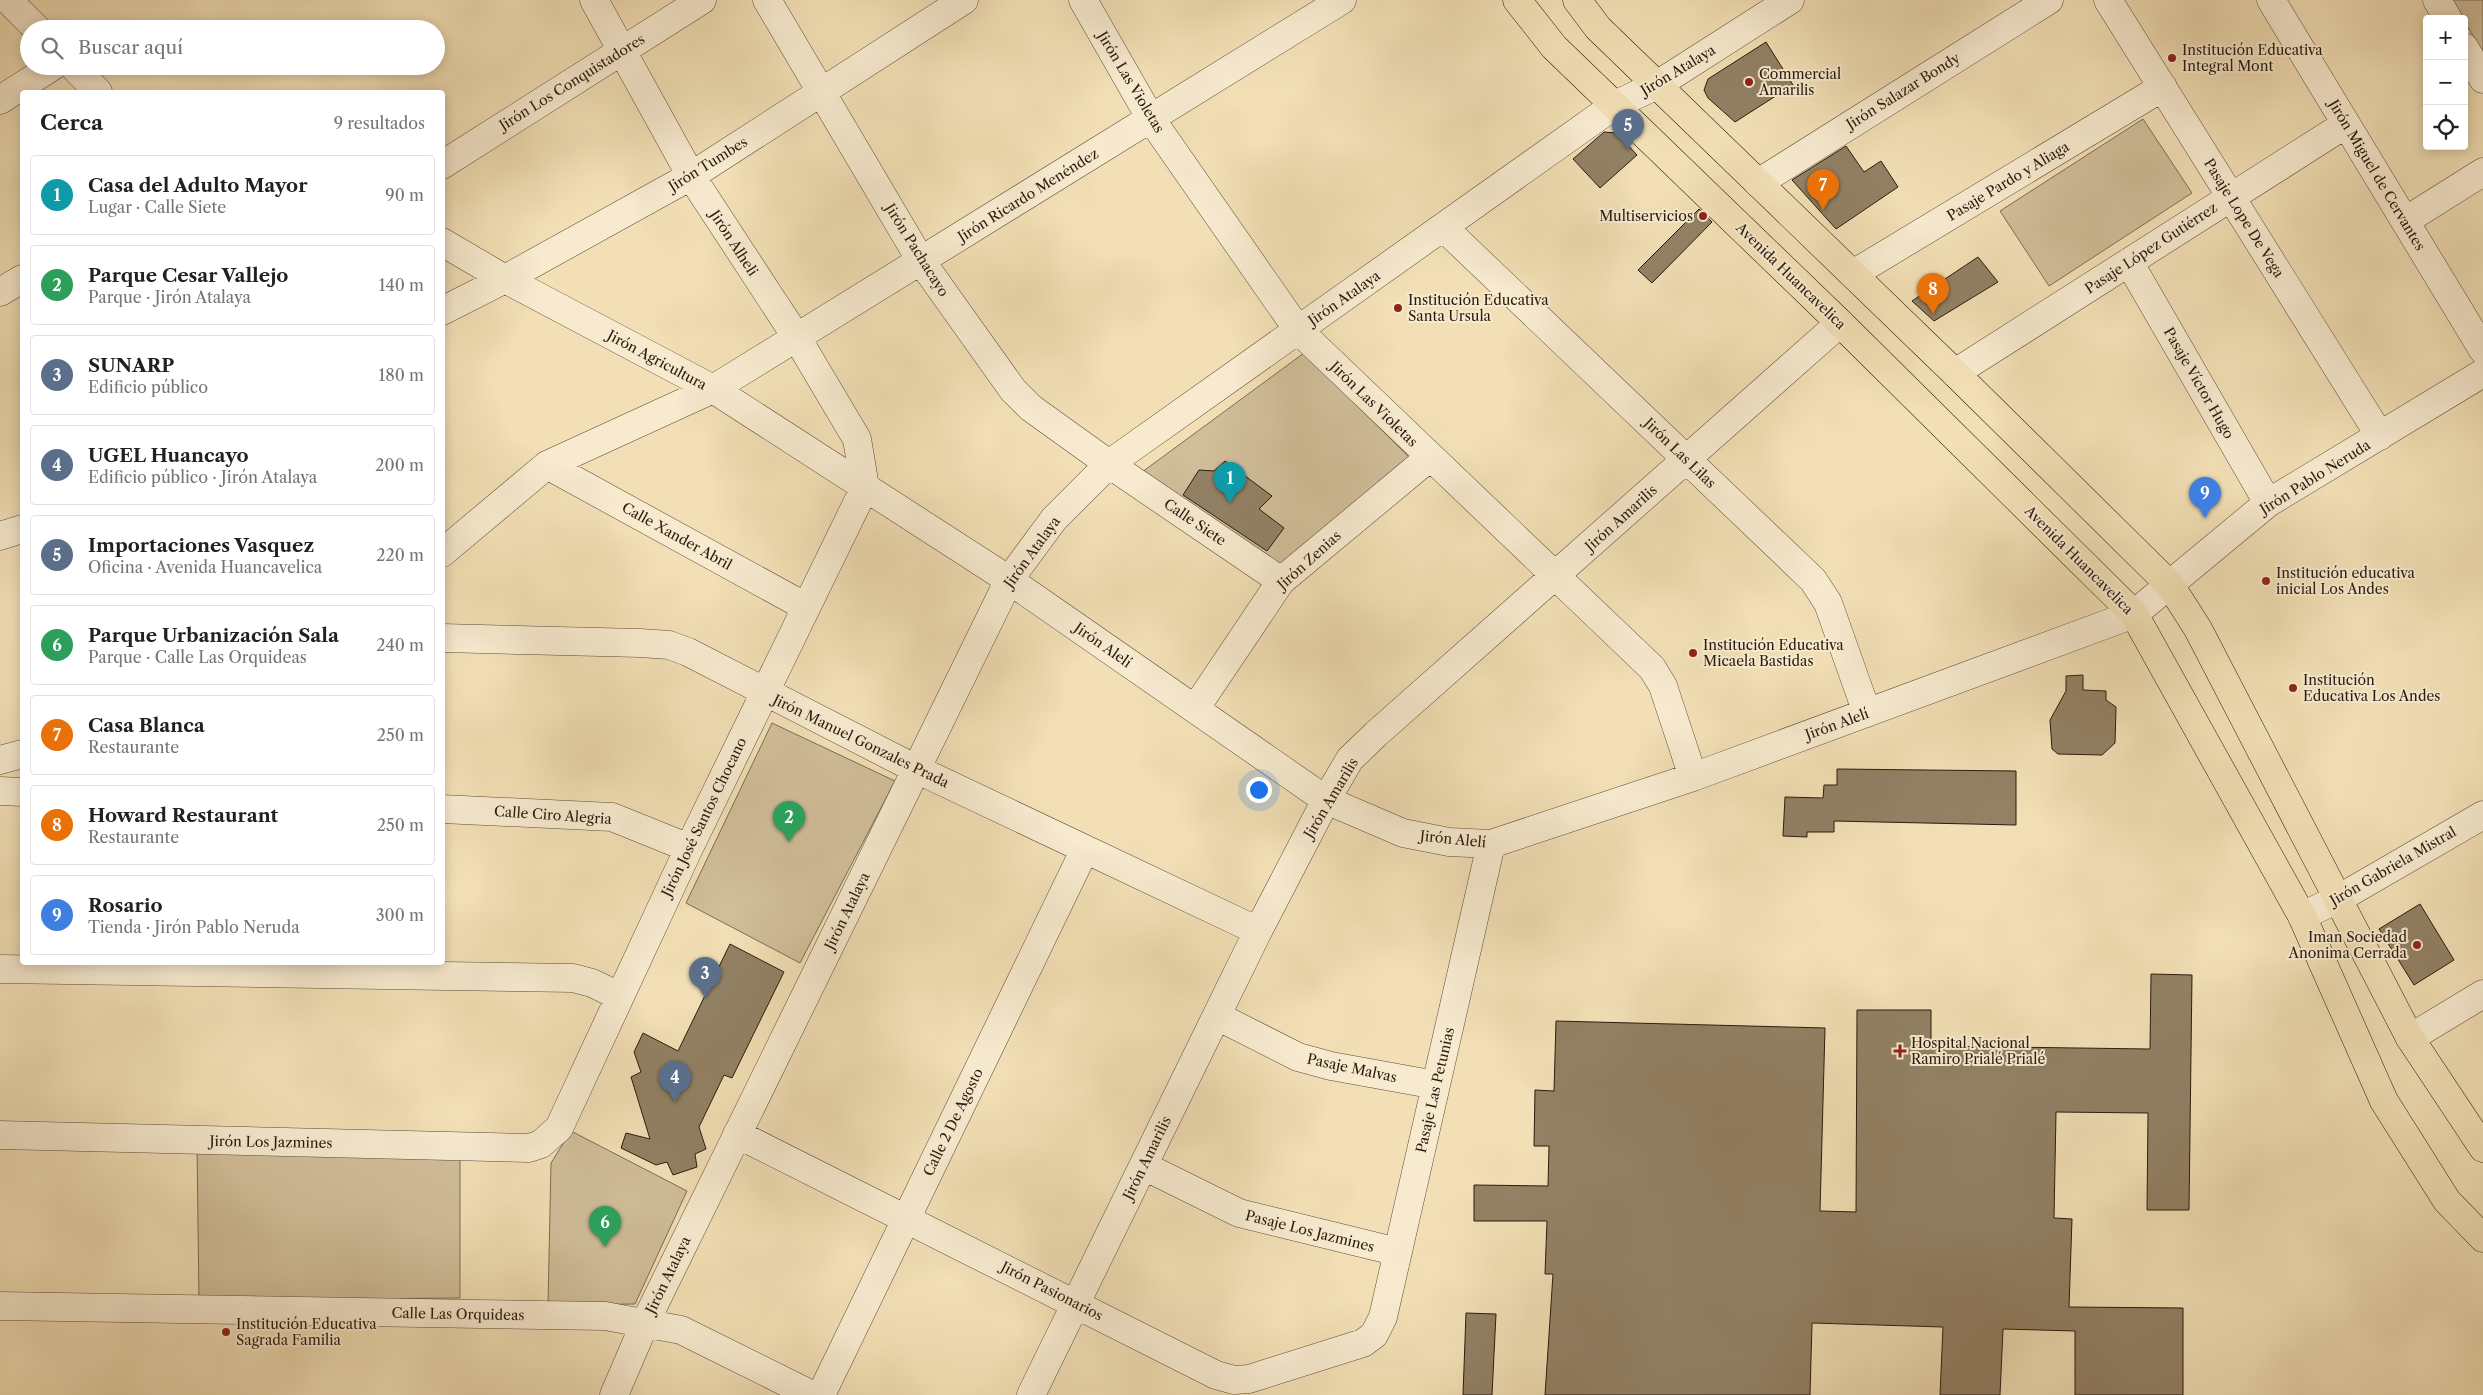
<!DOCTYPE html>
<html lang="es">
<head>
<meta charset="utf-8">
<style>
	body { margin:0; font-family:"Libre Caslon Text",serif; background:#f2f2f2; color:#202124 }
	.controls { position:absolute; right:15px; top:15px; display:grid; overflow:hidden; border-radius:5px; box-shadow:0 2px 12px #0003 }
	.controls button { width:45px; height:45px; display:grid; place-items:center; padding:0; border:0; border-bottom:1px solid #e0e0e0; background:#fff; color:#202124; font:25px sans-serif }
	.you { position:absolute; left:1258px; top:789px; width:18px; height:18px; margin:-12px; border:4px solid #fff; border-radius:50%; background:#1a73e8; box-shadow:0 0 0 8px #1a73e833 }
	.badge { display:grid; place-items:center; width:32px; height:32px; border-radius:50%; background:#8f2418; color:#fff; font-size:16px; font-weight:700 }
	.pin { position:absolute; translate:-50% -41px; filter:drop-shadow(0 1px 2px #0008) }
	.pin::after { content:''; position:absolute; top:26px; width:18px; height:15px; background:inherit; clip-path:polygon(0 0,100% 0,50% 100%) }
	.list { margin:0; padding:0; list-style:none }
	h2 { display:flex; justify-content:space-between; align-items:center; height:65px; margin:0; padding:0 20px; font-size:21px }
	h2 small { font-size:16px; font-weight:400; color:#757577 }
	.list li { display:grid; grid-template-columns:32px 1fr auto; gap:15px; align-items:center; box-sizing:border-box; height:80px; margin:0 10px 10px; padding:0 10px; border:1px solid #e0e0e0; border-radius:5px }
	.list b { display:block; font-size:19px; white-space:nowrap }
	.list p { margin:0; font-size:16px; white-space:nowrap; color:#757577 }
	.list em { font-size:16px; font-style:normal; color:#757577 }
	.icon { flex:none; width:28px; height:28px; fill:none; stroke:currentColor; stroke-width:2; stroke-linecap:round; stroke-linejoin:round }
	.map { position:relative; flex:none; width:2483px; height:1395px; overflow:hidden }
	.search { position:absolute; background:#fff; box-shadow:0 2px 12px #0003; left:20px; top:20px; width:425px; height:55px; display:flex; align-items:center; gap:12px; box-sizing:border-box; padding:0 18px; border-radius:28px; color:#757577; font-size:19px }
	.panel { position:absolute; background:#fff; box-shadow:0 2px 12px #0003; left:20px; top:90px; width:425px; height:875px; border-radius:5px }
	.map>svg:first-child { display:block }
	.green { fill:#d0be99; stroke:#7d6c54 }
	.building { fill:#928165; stroke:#2a1b0e }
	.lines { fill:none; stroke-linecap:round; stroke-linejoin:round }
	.minor-casing { stroke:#5c4c38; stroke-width:29 }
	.highway-casing { stroke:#2a1b0e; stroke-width:29 }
	.minor { stroke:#f7eacf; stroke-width:28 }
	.highway { stroke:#f2dfb5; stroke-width:28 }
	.poi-dot { fill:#8f2418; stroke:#f7eacf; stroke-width:2 }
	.labels { text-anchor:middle; stroke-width:4; stroke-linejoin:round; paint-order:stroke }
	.poi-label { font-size:14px; fill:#2a1b0e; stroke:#f7eacf; text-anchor:start }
	.street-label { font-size:14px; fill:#2a1b0e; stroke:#f7eacf }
</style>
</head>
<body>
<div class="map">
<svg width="2483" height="1395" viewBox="0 0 2483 1395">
	<rect width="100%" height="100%" fill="#f2dfb5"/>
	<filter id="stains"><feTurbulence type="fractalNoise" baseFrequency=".004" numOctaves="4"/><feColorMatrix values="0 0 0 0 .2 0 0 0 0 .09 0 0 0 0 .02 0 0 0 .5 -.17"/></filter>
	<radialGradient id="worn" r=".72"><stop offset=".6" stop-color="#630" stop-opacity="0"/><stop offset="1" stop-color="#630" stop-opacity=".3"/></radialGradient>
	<!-- green -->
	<path class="green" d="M2451,0H2483V52Z
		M2143,119L2192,193L2049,286L2000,211Z
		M1304,353L1414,462L1279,567L1138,475Z
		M772,723L895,781L800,963L686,903Z
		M571,1131L687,1191L635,1304L548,1305L551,1163Z
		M197,1147L460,1153V1298L199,1300Z"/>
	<!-- building -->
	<path class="building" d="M1766,42L1793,85L1735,122L1708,98L1704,90L1708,79Z
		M1604,132L1617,133L1637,155L1600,188L1573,159Z
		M1846,146L1864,172L1881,161L1898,187L1836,229L1792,180Z
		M1699,209L1712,222L1652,283L1638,270Z
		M1978,257L1998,282L1934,321L1912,301Z
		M1225,461L1272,496L1259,509L1284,528L1267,551L1183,495L1199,470L1214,471Z
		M2083,675V690L2106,691V700L2116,707L2115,743L2102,755L2058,754L2052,749L2050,720L2066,691V676Z
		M1837,769L2016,771V825L1834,821V832H1807V837L1783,836L1785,797L1823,798L1824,785H1837Z
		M2420,904L2454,960L2414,985L2379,929Z
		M730,944L784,972L732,1078L724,1075L699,1127L706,1149L695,1154L697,1167L673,1175L667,1162L656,1165L621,1148L626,1133L650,1139L631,1077L641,1072L634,1052L643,1033L678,1051Z
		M2151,974L2192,975L2189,1210H2147L2148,1113L2056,1112L2054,1218L2072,1219L2069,1307L2183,1308V1395H2075V1331L2003,1329L2000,1395H1940L1943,1327L1812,1323L1810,1395H1545L1553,1274H1545L1547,1221H1474V1185L1548,1186L1549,1146H1534L1535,1090L1554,1091L1556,1021L1825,1028L1820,1211L1856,1212L1857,1010H1931V1046L2150,1049Z
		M1466,1313L1496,1314L1492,1395H1463Z"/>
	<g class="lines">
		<defs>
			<path id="minor" d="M8,0L37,29
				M594,0L691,176L797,338L857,439L865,487
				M767,0L921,261L1013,390L1031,408L1109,464L1281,581
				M1083,0L1151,119L1298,330L1652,668L1663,686L1693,777
				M2108,0L2380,436
				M2271,0L2483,350
				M2437,0L2448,19
				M2464,47L2483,79
				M73,66L98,92
				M0,100L53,66
				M442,165L702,0
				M1758,183L2049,0
				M2405,221L2483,172
				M1443,227L1813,580L1828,603L1867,713
				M442,242L505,279L713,389L1009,580L1326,800L1403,833L1449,842L1491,844L1693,777L2134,614L2268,503L2483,373
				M2129,262L2268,503
				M1853,274L2163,87
				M0,292L22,279
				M442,311L505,279L691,176L964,0
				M1955,373L2346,124
				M547,465L806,607
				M0,536L22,529
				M442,553L547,465L713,389L1342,0
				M442,638L640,643L669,645L688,652L916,769L1258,931
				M1195,709L1281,581L1430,457
				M0,760L22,754
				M0,791L22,792
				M442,809L612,817L689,848
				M2302,916L2338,899L2483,815
				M0,969L573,978L592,983L619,996
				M1217,1016L1298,1057L1331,1066L1436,1085
				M2410,1038L2483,994
				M737,1134L1216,1375L1234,1380L1249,1379L1363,1343L1374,1335L1383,1317L1491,844
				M0,1135L529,1148L541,1144L559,1128L689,848L865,487
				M1144,1166L1239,1213L1398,1252
				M0,1306L605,1316L681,1330L812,1395
				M614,1395L645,1323L1009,580L1054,519L1109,464L1615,105L1657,85L1790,0
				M821,1395L1085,849
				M1031,1395L1258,931L1326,800L1350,759L1376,734L1840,323"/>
			<path id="highway" d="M1517,0L1554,47L1840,323L2134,614L2302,916L2384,1101L2447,1201L2483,1238
				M1577,0L1598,28L1955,373L2170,585L2198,629L2410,1038L2483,1148"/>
		</defs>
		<!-- minor casing -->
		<use href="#minor" class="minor-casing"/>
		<!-- highway casing -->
		<use href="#highway" class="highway-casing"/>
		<!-- minor -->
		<use href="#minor" class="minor"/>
		<!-- highway -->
		<use href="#highway" class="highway"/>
	</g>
	<!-- markers -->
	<g class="poi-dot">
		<circle cx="2172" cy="58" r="5"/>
		<circle cx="1749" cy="82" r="5"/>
		<circle cx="1703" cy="216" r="5"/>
		<circle cx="1398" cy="308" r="5"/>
		<circle cx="2266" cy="581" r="5"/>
		<circle cx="1693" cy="653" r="5"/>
		<circle cx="2293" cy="688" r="5"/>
		<circle cx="2417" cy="945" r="5"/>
		<path d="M1897.5 1043.5h5v5h5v5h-5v5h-5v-5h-5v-5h5z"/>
		<circle cx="226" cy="1332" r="5"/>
	</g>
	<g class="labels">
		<!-- poi labels -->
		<g class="poi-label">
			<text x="2182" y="55">Institución Educativa<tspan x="2182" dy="16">Integral Mont</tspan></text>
			<text x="1759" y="79">Commercial<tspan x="1759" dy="16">Amarilis</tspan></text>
			<text x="1693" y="221" text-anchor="end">Multiservicios</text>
			<text x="1408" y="305">Institución Educativa<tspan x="1408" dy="16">Santa Ursula</tspan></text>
			<text x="2276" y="578">Institución educativa<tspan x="2276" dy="16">inicial Los Andes</tspan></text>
			<text x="1703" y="650">Institución Educativa<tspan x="1703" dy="16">Micaela Bastidas</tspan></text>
			<text x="2303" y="685">Institución<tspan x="2303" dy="16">Educativa Los Andes</tspan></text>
			<text x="2407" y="942" text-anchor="end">Iman Sociedad<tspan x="2407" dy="16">Anonima Cerrada</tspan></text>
			<text x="1911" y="1048">Hospital Nacional<tspan x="1911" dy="16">Ramiro Prialé Prialé</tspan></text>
			<text x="236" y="1329">Institución Educativa<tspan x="236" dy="16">Sagrada Familia</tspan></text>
		</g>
		<!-- street labels -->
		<g class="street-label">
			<text transform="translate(1678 70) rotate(-31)" y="5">Jirón Atalaya</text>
			<text transform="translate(572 82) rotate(-32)" y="5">Jirón Los Conquistadores</text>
			<text transform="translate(1131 82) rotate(59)" y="5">Jirón Las Violetas</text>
			<text transform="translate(1903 91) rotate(-32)" y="5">Jirón Salazar Bondy</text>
			<text transform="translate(708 164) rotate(-32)" y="5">Jirón Tumbes</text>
			<text transform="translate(2377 175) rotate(59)" y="5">Jirón Miguel de Cervantes</text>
			<text transform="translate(2008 181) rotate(-31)" y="5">Pasaje Pardo y Aliaga</text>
			<text transform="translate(1028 195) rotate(-32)" y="5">Jirón Ricardo Menéndez</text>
			<text transform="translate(2244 218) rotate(58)" y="5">Pasaje Lope De Vega</text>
			<text transform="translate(734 243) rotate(57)" y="5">Jirón Alheli</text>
			<text transform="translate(2151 248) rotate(-33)" y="5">Pasaje López Gutiérrez</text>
			<text transform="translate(917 250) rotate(58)" y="5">Jirón Pachacayo</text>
			<text transform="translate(1791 276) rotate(44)" y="5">Avenida Huancavelica</text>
			<text transform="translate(1344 298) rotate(-35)" y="5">Jirón Atalaya</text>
			<text transform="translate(657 360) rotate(28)" y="5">Jirón Agricultura</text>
			<text transform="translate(2199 383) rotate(60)" y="5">Pasaje Víctor Hugo</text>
			<text transform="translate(1374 404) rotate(44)" y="5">Jirón Las Violetas</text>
			<text transform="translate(1680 453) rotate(44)" y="5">Jirón Las Lilas</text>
			<text transform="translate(2315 477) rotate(-32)" y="5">Jirón Pablo Neruda</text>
			<text transform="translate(1621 518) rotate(-42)" y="5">Jirón Amarilis</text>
			<text transform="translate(1195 522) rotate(34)" y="5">Calle Siete</text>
			<text transform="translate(677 536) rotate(29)" y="5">Calle Xander Abril</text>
			<text transform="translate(1032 552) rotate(-54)" y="5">Jirón Atalaya</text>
			<text transform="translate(1309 560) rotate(-42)" y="5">Jirón Zenias</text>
			<text transform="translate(2079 560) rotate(45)" y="5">Avenida Huancavelica</text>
			<text transform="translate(1103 645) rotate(35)" y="5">Jirón Alelí</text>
			<text transform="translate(1837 724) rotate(-20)" y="5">Jirón Alelí</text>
			<text transform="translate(861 741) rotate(26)" y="5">Jirón Manuel Gonzales Prada</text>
			<text transform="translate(1331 798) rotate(-59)" y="5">Jirón Amarilis</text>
			<text transform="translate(553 815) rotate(4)" y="5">Calle Ciro Alegria</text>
			<text transform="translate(704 817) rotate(-64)" y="5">Jirón José Santos Chocano</text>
			<text transform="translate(1453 839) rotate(6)" y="5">Jirón Alelí</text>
			<text transform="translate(2393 866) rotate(-30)" y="5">Jirón Gabriela Mistral</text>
			<text transform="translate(847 911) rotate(-64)" y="5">Jirón Atalaya</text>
			<text transform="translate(1352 1068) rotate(12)" y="5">Pasaje Malvas</text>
			<text transform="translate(1435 1090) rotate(-77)" y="5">Pasaje Las Petunias</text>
			<text transform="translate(953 1122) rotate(-64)" y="5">Calle 2 De Agosto</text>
			<text transform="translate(271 1142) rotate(1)" y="5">Jirón Los Jazmines</text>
			<text transform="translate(1147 1158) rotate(-64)" y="5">Jirón Amarilis</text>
			<text transform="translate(1310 1231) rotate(14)" y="5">Pasaje Los Jazmines</text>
			<text transform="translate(668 1275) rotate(-64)" y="5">Jirón Atalaya</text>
			<text transform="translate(1052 1291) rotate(27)" y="5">Jirón Pasionarios</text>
			<text transform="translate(458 1314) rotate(1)" y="5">Calle Las Orquideas</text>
		</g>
	</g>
	<rect width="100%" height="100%" filter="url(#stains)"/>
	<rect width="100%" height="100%" fill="url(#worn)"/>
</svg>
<div class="controls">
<button>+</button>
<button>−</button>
<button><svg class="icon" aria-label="locate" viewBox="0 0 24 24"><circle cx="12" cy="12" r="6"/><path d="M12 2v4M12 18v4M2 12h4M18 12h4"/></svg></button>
</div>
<div class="you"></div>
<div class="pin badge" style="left:1230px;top:503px;background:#0f9aa8">1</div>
<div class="pin badge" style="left:789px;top:842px;background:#2e9e5b">2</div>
<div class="pin badge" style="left:705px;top:998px;background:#5c6f8a">3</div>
<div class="pin badge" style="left:675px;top:1102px;background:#5c6f8a">4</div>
<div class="pin badge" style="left:1628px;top:150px;background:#5c6f8a">5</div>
<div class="pin badge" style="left:605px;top:1247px;background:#2e9e5b">6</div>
<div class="pin badge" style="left:1823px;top:210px;background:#e8710a">7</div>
<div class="pin badge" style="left:1933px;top:314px;background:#e8710a">8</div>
<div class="pin badge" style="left:2205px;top:518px;background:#3f7fe0">9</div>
<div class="search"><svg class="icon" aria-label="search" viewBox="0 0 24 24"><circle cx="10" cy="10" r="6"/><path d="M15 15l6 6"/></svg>Buscar aquí</div>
<section class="panel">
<h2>Cerca<small>9 resultados</small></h2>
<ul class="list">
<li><span class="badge" style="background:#0f9aa8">1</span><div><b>Casa del Adulto Mayor</b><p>Lugar · Calle Siete</p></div><em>90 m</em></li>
<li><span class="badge" style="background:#2e9e5b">2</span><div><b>Parque Cesar Vallejo</b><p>Parque · Jirón Atalaya</p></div><em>140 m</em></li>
<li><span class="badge" style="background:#5c6f8a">3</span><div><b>SUNARP</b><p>Edificio público</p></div><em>180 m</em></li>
<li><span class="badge" style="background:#5c6f8a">4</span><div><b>UGEL Huancayo</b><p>Edificio público · Jirón Atalaya</p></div><em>200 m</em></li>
<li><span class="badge" style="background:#5c6f8a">5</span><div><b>Importaciones Vasquez</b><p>Oficina · Avenida Huancavelica</p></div><em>220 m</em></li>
<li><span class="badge" style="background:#2e9e5b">6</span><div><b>Parque Urbanización Sala</b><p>Parque · Calle Las Orquideas</p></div><em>240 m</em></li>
<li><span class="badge" style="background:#e8710a">7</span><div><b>Casa Blanca</b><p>Restaurante</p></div><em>250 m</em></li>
<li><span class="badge" style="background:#e8710a">8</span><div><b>Howard Restaurant</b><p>Restaurante</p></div><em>250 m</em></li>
<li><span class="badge" style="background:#3f7fe0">9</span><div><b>Rosario</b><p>Tienda · Jirón Pablo Neruda</p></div><em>300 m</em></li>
</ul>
</section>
</div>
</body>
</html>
